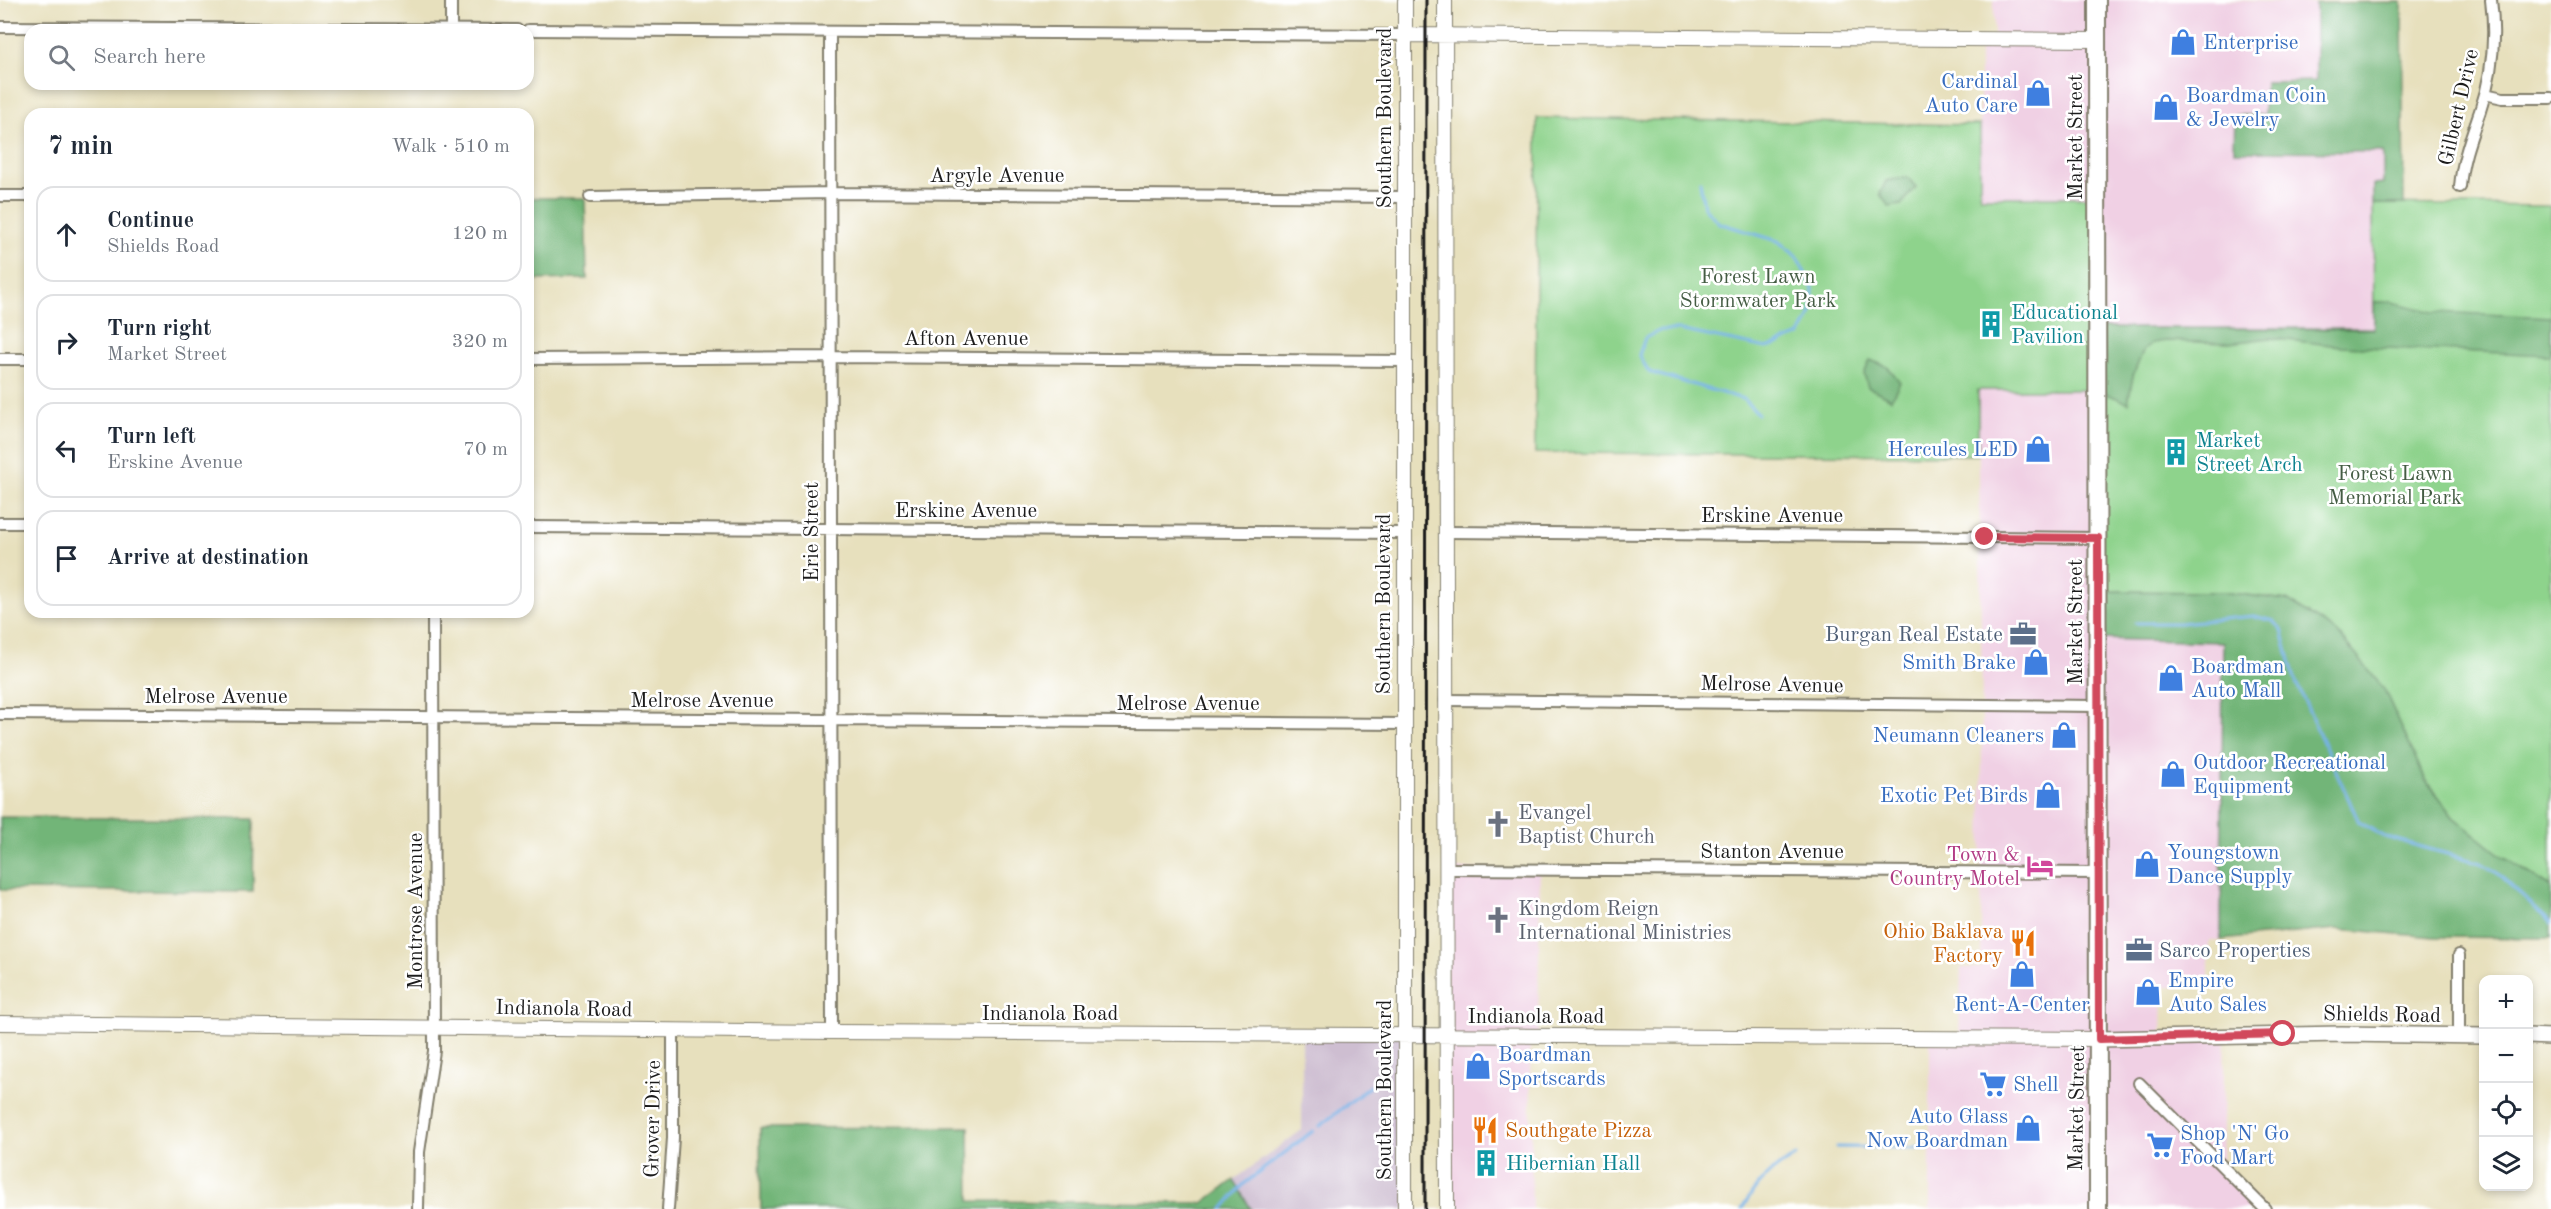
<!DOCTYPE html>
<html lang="en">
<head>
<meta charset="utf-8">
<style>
	body { margin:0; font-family:"Old Standard TT",serif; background:#f2f2f3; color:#1f2937 }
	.controls { position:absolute; right:18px; bottom:18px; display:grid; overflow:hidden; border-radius:12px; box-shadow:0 3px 9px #0003 }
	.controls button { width:54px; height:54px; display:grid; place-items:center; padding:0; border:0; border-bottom:2px solid #e0e1e3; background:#fff; color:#1f2937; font:30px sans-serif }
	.stop { position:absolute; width:18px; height:18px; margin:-14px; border:4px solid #d1495b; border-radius:50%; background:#fff }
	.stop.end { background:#d1495b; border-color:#fff; box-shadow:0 2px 6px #0008 }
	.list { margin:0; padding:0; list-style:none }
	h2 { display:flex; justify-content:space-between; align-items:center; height:78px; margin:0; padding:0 24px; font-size:26px }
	h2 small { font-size:20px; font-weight:400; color:#747a83 }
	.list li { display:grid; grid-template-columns:39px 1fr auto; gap:18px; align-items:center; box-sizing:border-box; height:96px; margin:0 12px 12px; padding:0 12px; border:2px solid #e0e1e3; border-radius:18px }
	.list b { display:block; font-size:22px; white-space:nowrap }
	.list p { margin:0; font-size:20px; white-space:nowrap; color:#747a83 }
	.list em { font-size:20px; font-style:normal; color:#747a83 }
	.icon { flex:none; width:33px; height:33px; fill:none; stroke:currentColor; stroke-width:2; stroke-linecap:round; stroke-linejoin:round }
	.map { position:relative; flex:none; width:2551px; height:1209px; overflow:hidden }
	.search { position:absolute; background:#fff; box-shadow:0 3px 9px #0003; left:24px; top:24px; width:510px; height:66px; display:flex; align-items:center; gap:15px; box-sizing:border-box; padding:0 21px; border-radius:18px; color:#747a83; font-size:22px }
	.panel { position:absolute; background:#fff; box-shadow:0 3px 9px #0003; left:24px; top:108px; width:510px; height:510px; border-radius:18px }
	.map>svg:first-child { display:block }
	.built { fill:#f0d0e4 }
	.industrial { fill:#cebed1 }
	.green { fill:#8ed38c; stroke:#557854; stroke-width:1.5 }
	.forest { fill:#72b578; stroke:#47684a; stroke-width:1.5 }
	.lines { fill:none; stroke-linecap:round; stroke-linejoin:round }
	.stream { stroke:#76b2e8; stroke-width:3 }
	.minor-casing { stroke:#827e6c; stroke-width:14 }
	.tertiary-casing { stroke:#827e6c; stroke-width:16 }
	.secondary-casing { stroke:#827e6c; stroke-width:18 }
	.primary-casing { stroke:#827e6c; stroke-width:20 }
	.minor { stroke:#fff; stroke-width:10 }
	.tertiary { stroke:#fff; stroke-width:14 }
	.secondary { stroke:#fff; stroke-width:15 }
	.primary { stroke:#fff; stroke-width:16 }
	.rail { stroke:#1c1c1c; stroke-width:3 }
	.route { stroke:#d1495b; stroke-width:8 }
	.labels { text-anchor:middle; stroke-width:5; stroke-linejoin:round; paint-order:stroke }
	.shop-label { font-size:21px; fill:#366cbe; stroke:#fff; text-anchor:start }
	.street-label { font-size:21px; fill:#1c1c1c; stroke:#fff }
	.park-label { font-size:21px; fill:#445c43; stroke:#fff }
	.culture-label { font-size:21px; fill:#0d838f; stroke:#fff; text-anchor:start }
	.service-label { font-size:21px; fill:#4e5e75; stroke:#fff; text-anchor:end }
	.worship-label { font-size:21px; fill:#5b616d; stroke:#fff; text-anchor:start }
	.hotel-label { font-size:21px; fill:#b23c85; stroke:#fff; text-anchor:end }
	.food-label { font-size:21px; fill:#c56008; stroke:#fff; text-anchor:end }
</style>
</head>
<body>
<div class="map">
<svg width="2551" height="1209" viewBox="0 0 2551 1209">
	<rect width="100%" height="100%" fill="#fff"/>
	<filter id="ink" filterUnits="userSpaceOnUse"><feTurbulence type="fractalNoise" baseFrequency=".0167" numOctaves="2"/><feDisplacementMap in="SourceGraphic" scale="12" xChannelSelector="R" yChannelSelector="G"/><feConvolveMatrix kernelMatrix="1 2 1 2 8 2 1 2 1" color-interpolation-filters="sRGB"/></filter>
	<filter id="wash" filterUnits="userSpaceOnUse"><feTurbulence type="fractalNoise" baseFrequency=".008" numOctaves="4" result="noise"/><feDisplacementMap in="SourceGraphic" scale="24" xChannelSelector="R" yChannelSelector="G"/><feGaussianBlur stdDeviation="1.35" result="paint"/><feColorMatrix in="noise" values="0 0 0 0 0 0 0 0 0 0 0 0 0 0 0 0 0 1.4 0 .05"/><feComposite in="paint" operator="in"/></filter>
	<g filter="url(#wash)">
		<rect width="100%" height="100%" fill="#e7e0bd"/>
		<!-- built -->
		<path class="built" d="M1994,0H2220L2316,3V81L2264,115L2234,151L2383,152V185H2373L2374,329L2097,328L1980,197V39H1994Z
			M1978,390H2098L2223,642L2221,940H2209V987H2163L2162,1036L2225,1035L2222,1166L2265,1209H1930V1038L1959,1039L1961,968H1981L1982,706Z
			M1446,869H1540L1538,1037H1530L1532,1209H1447Z"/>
		<!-- industrial -->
		<path class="industrial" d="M1302,1035L1406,1036L1405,1209H1251L1234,1180L1302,1130Z"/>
		<!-- green -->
		<path class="green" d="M1537,118L1980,125V197H2097L2098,328H2374L2373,204L2551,206V887L2503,857L2453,817L2426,781L2405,738L2287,600L2221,592L2098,591L2097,390H1978V455L1535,453Z"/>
		<!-- forest -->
		<path class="forest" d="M2402,2L2404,204H2373V185L2383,184V152L2234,151L2235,115H2264L2265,82L2316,81V3Z
			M1907,177L1916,187L1901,205L1889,207L1880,194L1886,181Z
			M528,198H585L587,279L528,280Z
			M2374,302H2392L2433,312L2551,317V355L2340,346L2270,338L2229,343L2166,341L2152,343L2143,351L2133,376L2128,403L2098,390L2097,328L2374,329Z
			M1870,360L1888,367L1900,382L1891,399L1868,387L1864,374Z
			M2098,591L2221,592L2287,600L2337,632L2384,689L2426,781L2453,817L2503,857L2551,887V938L2435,937L2337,929L2221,940L2223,642L2098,639Z
			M0,817L254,819L253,892L0,890Z
			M969,1127L970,1201L1203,1203L1234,1180L1251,1209H761L760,1128Z"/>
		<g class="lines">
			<!-- stream -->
			<path class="stream" d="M1700,181L1704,207L1719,223L1778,241L1796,256L1813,288L1812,313L1800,335L1767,348L1679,330H1661L1645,338L1639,355L1649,372L1743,399L1758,414
				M2135,623H2180L2254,616L2274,621L2282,630L2295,680L2359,822L2385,837L2481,863L2496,872L2551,923
				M1320,1126L1370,1086
				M1836,1147L1928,1148
				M1223,1209L1244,1184L1313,1131
				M1742,1209C1756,1185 1771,1168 1796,1156"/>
		</g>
	</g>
	<g filter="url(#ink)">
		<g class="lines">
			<defs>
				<path id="minor" d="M451,0V30
					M0,27L517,30
					M528,30L1405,35
					M830,32L832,1032
					M2485,94L2503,98H2551
					M2460,187C2462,160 2471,137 2480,111C2492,76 2496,37 2491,0
					M0,196H30
					M590,197L830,193L1405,197
					M0,359H30
					M528,359L830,357L1404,361
					M0,523H30
					M528,527L1404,533
					M1445,532L2098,538
					M1445,700L2097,706
					M0,714L1403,724
					M1446,869L2098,873
					M2459,1035V955
					M2139,1083L2265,1209
					M418,1209L419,1152L434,1051L433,612
					M668,1209L673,1138V1030"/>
				<path id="tertiary" d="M1445,0L1447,1209
					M1405,35L2097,40
					M0,1023L832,1032L2099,1039
					M1405,1209V0"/>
				<path id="secondary" d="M2528,1036L2551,1037
					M2099,1039L2341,1034L2484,1036"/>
				<path id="primary" d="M2097,0L2098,1209"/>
			</defs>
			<!-- minor casing -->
			<use href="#minor" class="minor-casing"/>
			<!-- tertiary casing -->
			<use href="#tertiary" class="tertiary-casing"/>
			<!-- secondary casing -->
			<use href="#secondary" class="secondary-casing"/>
			<!-- primary casing -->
			<use href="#primary" class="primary-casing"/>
			<!-- minor -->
			<use href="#minor" class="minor"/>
			<!-- tertiary -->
			<use href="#tertiary" class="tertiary"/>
			<!-- secondary -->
			<use href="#secondary" class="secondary"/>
			<!-- primary -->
			<use href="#primary" class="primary"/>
			<!-- rail -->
			<path class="rail" d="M1425,1209L1426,0"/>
		</g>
	</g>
	<g class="lines" filter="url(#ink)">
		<!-- route -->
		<path class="route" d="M1985,537L2098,538L2099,1039L2283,1034"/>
	</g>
	<!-- icons -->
	<defs>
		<symbol id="shop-bare" viewBox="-9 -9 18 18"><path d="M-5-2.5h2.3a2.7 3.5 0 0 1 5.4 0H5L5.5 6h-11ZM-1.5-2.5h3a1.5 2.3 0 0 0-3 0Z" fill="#3f7fe0" stroke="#fff" stroke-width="2.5" paint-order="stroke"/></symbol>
		<symbol id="building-bare" viewBox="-9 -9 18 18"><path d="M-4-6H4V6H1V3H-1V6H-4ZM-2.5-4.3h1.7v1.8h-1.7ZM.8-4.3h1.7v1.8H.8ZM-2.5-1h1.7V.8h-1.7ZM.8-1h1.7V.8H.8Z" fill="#0f9aa8" stroke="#fff" stroke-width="2.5" paint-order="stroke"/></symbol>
		<symbol id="office-bare" viewBox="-9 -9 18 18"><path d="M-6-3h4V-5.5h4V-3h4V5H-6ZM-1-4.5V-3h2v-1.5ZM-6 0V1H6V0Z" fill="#5c6f8a" stroke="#fff" stroke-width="2.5" paint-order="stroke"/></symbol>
		<symbol id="church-bare" viewBox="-9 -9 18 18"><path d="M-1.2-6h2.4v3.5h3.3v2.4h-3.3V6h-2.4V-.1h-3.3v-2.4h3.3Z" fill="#6b7280" stroke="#fff" stroke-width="2.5" paint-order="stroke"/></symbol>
		<symbol id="hotel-bare" viewBox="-9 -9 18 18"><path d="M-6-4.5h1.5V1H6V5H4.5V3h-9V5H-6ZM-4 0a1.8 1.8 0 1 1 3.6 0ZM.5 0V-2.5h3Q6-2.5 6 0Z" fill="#d1479c" stroke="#fff" stroke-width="2.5" paint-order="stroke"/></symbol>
		<symbol id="restaurant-bare" viewBox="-9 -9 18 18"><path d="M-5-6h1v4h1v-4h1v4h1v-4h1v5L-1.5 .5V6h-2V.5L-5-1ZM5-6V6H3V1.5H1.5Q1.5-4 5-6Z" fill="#e8710a" stroke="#fff" stroke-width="2.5" paint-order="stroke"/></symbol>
		<symbol id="supermarket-bare" viewBox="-9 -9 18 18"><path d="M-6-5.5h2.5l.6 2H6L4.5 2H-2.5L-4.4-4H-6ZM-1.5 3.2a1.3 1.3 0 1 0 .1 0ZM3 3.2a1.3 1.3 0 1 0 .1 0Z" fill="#3f7fe0" stroke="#fff" stroke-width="2.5" paint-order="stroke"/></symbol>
	</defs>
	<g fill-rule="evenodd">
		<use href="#shop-bare" x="2164" y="23" width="38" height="38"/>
		<use href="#shop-bare" x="2019" y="74" width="38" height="38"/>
		<use href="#shop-bare" x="2147" y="88" width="38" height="38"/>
		<use href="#building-bare" x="1972" y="305" width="38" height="38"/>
		<use href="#shop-bare" x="2019" y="430" width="38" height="38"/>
		<use href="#building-bare" x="2157" y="433" width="38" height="38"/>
		<use href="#office-bare" x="2004" y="615" width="38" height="38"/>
		<use href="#shop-bare" x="2017" y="643" width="38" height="38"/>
		<use href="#shop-bare" x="2152" y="659" width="38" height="38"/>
		<use href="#shop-bare" x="2045" y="716" width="38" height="38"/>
		<use href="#shop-bare" x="2154" y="755" width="38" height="38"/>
		<use href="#shop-bare" x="2029" y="776" width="38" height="38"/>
		<use href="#church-bare" x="1479" y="805" width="38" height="38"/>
		<use href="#shop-bare" x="2128" y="845" width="38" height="38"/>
		<use href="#hotel-bare" x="2021" y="847" width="38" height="38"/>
		<use href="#church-bare" x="1479" y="901" width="38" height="38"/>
		<use href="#restaurant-bare" x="2004" y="924" width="38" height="38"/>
		<use href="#office-bare" x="2120" y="931" width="38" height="38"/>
		<use href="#shop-bare" x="2003" y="955" width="38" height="38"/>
		<use href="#shop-bare" x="2129" y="973" width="38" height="38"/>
		<use href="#shop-bare" x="1459" y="1047" width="38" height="38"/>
		<use href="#supermarket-bare" x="1974" y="1065" width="38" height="38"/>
		<use href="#shop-bare" x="2009" y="1109" width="38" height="38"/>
		<use href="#restaurant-bare" x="1466" y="1111" width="38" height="38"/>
		<use href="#supermarket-bare" x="2141" y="1126" width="38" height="38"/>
		<use href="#building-bare" x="1467" y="1144" width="38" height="38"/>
	</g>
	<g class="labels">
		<!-- shop labels -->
		<g class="shop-label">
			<text x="2203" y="49">Enterprise</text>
			<text x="2018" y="88" text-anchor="end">Cardinal<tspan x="2018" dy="24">Auto Care</tspan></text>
			<text x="2186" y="102">Boardman Coin<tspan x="2186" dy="24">&amp; Jewelry</tspan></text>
			<text x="2018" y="456" text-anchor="end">Hercules LED</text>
			<text x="2016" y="669" text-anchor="end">Smith Brake</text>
			<text x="2191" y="673">Boardman<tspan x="2191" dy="24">Auto Mall</tspan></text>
			<text x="2044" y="742" text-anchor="end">Neumann Cleaners</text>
			<text x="2193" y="769">Outdoor Recreational<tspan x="2193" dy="24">Equipment</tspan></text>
			<text x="2028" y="802" text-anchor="end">Exotic Pet Birds</text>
			<text x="2167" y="859">Youngstown<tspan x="2167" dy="24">Dance Supply</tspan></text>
			<text x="2168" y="987">Empire<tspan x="2168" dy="24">Auto Sales</tspan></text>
			<text x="2022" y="1011" text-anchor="middle">Rent-A-Center</text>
			<text x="1498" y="1061">Boardman<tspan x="1498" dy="24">Sportscards</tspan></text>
			<text x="2013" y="1091">Shell</text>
			<text x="2008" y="1123" text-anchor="end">Auto Glass<tspan x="2008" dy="24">Now Boardman</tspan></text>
			<text x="2180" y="1140">Shop 'N' Go<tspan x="2180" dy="24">Food Mart</tspan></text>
		</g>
		<!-- street labels -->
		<g class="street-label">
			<text transform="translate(2458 107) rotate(-77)" y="7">Gilbert Drive</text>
			<text transform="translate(1384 118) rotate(-90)" y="7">Southern Boulevard</text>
			<text transform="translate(2075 137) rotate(-90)" y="7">Market Street</text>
			<text x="997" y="182">Argyle Avenue</text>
			<text x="966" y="345">Afton Avenue</text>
			<text x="966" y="517">Erskine Avenue</text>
			<text x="1772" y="522">Erskine Avenue</text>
			<text transform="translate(811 532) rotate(-90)" y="7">Erie Street</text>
			<text transform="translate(1383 604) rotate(-90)" y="7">Southern Boulevard</text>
			<text transform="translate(2075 622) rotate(-90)" y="7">Market Street</text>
			<text transform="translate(1772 684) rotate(1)" y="7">Melrose Avenue</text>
			<text x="216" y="703">Melrose Avenue</text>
			<text x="702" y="707">Melrose Avenue</text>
			<text x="1188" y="710">Melrose Avenue</text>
			<text x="1772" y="858">Stanton Avenue</text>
			<text transform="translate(415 911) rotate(-90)" y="7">Montrose Avenue</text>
			<text transform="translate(564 1008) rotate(1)" y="7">Indianola Road</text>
			<text x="1050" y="1020">Indianola Road</text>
			<text transform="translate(2382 1014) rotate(1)" y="7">Shields Road</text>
			<text x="1536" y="1023">Indianola Road</text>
			<text transform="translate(1384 1090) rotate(-90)" y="7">Southern Boulevard</text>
			<text transform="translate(2076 1108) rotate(-89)" y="7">Market Street</text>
			<text transform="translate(652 1119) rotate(-89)" y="7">Grover Drive</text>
		</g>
		<!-- park labels -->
		<g class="park-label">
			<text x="1758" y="283">Forest Lawn<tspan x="1758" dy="24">Stormwater Park</tspan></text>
			<text x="2395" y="480">Forest Lawn<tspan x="2395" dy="24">Memorial Park</tspan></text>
		</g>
		<!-- culture labels -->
		<g class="culture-label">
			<text x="2011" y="319">Educational<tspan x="2011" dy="24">Pavilion</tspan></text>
			<text x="2196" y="447">Market<tspan x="2196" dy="24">Street Arch</tspan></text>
			<text x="1506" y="1170">Hibernian Hall</text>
		</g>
		<!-- service labels -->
		<g class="service-label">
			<text x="2003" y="641">Burgan Real Estate</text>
			<text x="2159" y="957" text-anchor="start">Sarco Properties</text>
		</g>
		<!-- worship labels -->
		<g class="worship-label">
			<text x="1518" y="819">Evangel<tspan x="1518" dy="24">Baptist Church</tspan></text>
			<text x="1518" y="915">Kingdom Reign<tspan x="1518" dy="24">International Ministries</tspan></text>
		</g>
		<!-- hotel labels -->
		<g class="hotel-label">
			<text x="2020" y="861">Town &amp;<tspan x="2020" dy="24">Country Motel</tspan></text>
		</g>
		<!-- food labels -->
		<g class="food-label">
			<text x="2003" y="938">Ohio Baklava<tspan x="2003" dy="24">Factory</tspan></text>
			<text x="1505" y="1137" text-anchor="start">Southgate Pizza</text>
		</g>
	</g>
</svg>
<div class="controls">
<button>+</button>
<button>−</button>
<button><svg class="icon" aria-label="locate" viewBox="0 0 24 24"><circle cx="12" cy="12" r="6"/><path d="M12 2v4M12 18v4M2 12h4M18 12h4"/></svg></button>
<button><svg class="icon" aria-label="layers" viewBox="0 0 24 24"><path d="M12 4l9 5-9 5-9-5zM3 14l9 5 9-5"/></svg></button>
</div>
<div class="stop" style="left:2283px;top:1034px"></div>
<div class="stop end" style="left:1985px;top:537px"></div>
<div class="search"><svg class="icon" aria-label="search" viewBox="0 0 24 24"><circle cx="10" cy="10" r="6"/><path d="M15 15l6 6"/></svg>Search here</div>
<section class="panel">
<h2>7 min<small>Walk · 510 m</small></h2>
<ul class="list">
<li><svg class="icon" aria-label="ahead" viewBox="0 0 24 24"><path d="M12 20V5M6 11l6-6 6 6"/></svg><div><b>Continue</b><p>Shields Road</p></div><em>120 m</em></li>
<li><svg class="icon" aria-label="right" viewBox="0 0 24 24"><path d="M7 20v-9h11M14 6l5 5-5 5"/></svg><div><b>Turn right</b><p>Market Street</p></div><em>320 m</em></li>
<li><svg class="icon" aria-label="left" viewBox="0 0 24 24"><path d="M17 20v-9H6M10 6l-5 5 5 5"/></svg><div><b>Turn left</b><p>Erskine Avenue</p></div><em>70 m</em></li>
<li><svg class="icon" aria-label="arrive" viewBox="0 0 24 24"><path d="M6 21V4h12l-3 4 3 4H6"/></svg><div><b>Arrive at destination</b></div></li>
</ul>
</section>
</div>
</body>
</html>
